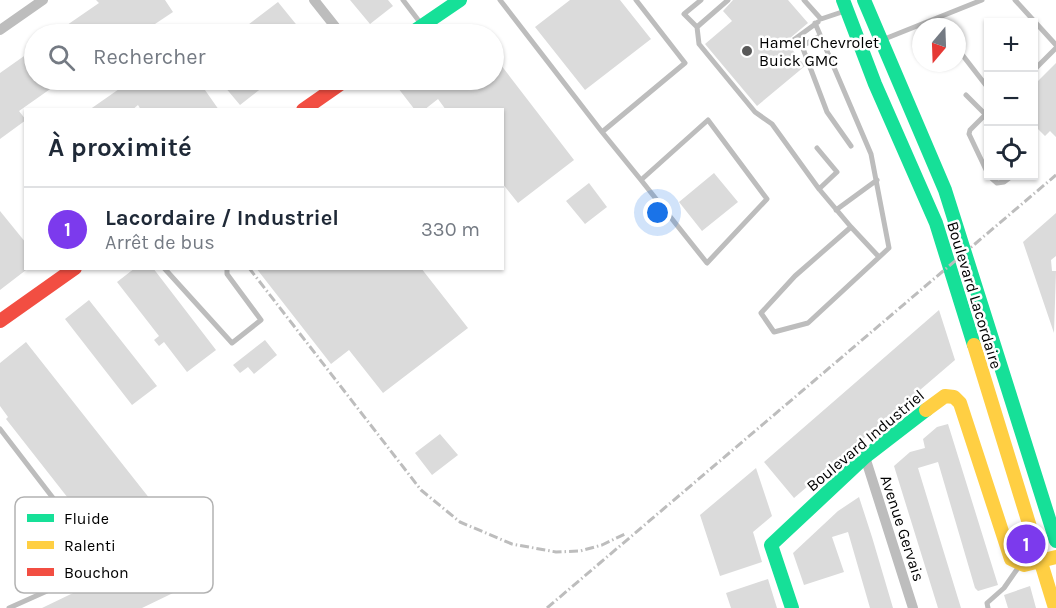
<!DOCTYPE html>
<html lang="fr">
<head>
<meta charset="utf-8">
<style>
	body { margin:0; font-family:Karla,sans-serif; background:#f2f2f3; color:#1f2937 }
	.controls { position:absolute; right:18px; top:18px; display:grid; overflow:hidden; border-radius:0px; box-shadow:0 2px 4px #0004 }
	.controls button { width:54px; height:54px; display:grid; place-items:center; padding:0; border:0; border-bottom:2px solid #e0e1e3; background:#fff; color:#1f2937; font:30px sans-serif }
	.compass { position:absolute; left:912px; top:18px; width:54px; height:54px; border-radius:50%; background:#fff; box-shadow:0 2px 4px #0004; rotate:199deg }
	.you { position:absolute; left:658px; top:213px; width:21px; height:21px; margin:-15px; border:4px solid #fff; border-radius:50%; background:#1a73e8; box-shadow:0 0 0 9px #1a73e833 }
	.badge { display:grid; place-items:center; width:39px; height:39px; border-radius:50%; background:#7c3aed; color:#fff; font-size:20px; font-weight:700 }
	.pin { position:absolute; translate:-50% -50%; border:3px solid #fff; box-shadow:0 2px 6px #0006 }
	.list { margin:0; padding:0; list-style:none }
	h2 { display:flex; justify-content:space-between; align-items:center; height:78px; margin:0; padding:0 24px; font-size:26px }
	h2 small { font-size:20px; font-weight:400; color:#747a83 }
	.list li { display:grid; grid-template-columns:39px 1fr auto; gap:18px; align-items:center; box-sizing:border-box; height:84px; padding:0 24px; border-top:2px solid #e0e1e3 }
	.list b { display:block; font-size:22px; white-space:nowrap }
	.list p { margin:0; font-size:20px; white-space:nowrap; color:#747a83 }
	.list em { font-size:20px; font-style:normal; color:#747a83 }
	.icon { flex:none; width:33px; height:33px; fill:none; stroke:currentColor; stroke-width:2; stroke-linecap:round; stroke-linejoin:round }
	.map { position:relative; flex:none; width:1056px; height:608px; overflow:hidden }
	.search { position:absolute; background:#fff; box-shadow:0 2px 4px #0004; left:24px; top:24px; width:480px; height:66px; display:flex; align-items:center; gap:15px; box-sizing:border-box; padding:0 21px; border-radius:33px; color:#747a83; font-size:22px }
	.panel { position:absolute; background:#fff; box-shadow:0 2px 4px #0004; left:24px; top:108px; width:480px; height:162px; border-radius:0px }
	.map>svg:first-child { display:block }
	.building { fill:#dbdbdb }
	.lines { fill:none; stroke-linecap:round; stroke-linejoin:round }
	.lane { stroke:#bdbdbd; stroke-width:5 }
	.street { stroke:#bdbdbd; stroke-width:10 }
	.fast { stroke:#16e098; stroke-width:14 }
	.slow { stroke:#ffcf43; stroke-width:14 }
	.jam { stroke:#f24e42; stroke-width:14 }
	.rail { stroke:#bdbdbd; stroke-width:3; stroke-dasharray:9 3 1.5 3; stroke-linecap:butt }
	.poi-dot { fill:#595959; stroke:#fff; stroke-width:2 }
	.labels { text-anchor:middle; stroke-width:5; stroke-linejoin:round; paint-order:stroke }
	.poi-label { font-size:16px; fill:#000; stroke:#fff; text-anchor:start }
	.street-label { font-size:16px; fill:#000; stroke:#fff }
	.key { fill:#fff; stroke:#b2b2b2; stroke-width:1.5 }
	.key-label { font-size:16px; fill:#000 }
</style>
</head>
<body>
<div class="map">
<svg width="1056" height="608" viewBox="0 0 1056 608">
	<rect width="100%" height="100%" fill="#fff"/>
	<!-- building -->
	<path class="building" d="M96,0H165L173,12L140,34H54L99,3Z
		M350,0H388L393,6L370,24Z
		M570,0H620L651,39L585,90L535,27Z
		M733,0H788L808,23L783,44L786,48H791L805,66L757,106L705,44L732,21L723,11Z
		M278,2L304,34H236Z
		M34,49V80H63L19,111L26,120L0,139V73Z
		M494,56L574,160L518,203L502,183V110H446L438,99L424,110H415L398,88L409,80H494Z
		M1056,63V137L1050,131L1045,136L1034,125V85Z
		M132,80H198L219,110H141L138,105L132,110H89Z
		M219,80H272L240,105Z
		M714,173L738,202L702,231L679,202Z
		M589,183L607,207L585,224L566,201Z
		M0,211L26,243V270L0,290Z
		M1056,213V256L1051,260L1052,271H1056L1054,333L1023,242Z
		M135,268H153L216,350L187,372L164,342L159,346L154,340L159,336L117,282Z
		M256,268H421L468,328L383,393L349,350L331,364Z
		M89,300L157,386L132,405L65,319Z
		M939,310L955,360L794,498L764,462Z
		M265,340L277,355L254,374L248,367L240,373L233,365Z
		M26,342L165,518L122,552L100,529L98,531L88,519L86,521L6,419L8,417L0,406V363Z
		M948,424L998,585L978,591L975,588L938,462L918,468L961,608H938L894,466L910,452L925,448L923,439L937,427Z
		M440,434L458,455L432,475L415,453Z
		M756,468L772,516L753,532L762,562L720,576L700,515Z
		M859,497L872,537L893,608H870L848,532L832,537L844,572L804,585L793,553L838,511Z
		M181,541L200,580L142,608H42Z
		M768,579L777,608H731L726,593Z
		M1030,586L1036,608H1008L1004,595Z"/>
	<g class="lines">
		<!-- lane -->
		<path class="lane" d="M403,0L422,25
			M500,0L602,132L685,63L636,0
			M728,0L697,27L699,44L755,112L772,124L819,189L837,172L817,148
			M804,0L821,19L845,11
			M1015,0L1056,45
			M815,23L871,154L889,248L808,323L774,332L761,313L795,276L851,227L819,189
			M697,27L684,14L701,0
			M820,36L802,46L827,112L851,146
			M788,44L818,22
			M862,48L982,0
			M957,48L988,88
			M1034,70L1056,48
			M966,95L985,114
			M988,112L970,130L969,134L988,174
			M602,132L641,180L708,120L767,199L707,263L641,180
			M989,176L997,183L1004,182L1012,176
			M836,210L877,180
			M851,227L879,257
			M164,268L232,343L261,320L227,274V268
			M0,429L96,554L98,562L94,570L9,608
			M988,608L987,603L1004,588L1020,565"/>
		<!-- street -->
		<path class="street" d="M314,0L341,34
			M0,30L43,0
			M865,457L913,608"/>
		<!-- fast -->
		<path class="fast" d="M843,0L875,84L936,223L974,345
			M864,0L945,190L1056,541
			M410,34L460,0
			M792,608L771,545L865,457L926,410"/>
		<!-- slow -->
		<path class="slow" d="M974,345L1055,608
			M926,410L945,396L954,397L960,403L1011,559L1024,565L1056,557"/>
		<!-- jam -->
		<path class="jam" d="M303,110L346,80
			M0,321L75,268"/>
		<!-- rail -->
		<path class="rail" d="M249,268L421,490L460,522L512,544L556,552L580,551L602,545L627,533
			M547,608L1056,175"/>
	</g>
	<!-- markers -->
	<circle class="poi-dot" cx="747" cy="51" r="6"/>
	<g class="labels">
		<!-- poi labels -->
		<g class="poi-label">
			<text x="759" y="48">Hamel Chevrolet<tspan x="759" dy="18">Buick GMC</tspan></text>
		</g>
		<!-- street labels -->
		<g class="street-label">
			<text transform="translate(975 295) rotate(73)" y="6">Boulevard Lacordaire</text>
			<text transform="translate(865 440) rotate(-40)" y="6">Boulevard Industriel</text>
			<text transform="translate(903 528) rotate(72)" y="6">Avenue Gervais</text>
		</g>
	</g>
	<!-- legend -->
	<rect x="15" y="497" width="198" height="96" rx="9" class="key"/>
	<rect x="27" y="514" width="27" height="8" fill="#16e098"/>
	<rect x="27" y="541" width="27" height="8" fill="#ffcf43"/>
	<rect x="27" y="568" width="27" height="8" fill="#f24e42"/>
	<g class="key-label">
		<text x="64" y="524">Fluide</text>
		<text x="64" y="551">Ralenti</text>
		<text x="64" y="578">Bouchon</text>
	</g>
</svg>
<div class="controls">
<button>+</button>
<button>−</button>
<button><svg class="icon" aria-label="locate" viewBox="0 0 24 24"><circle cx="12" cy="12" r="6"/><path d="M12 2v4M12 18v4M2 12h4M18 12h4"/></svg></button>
</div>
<svg class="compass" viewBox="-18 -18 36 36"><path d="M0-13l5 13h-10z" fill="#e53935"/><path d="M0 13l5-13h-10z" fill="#747a83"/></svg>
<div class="you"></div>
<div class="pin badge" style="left:1026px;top:544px">1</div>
<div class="search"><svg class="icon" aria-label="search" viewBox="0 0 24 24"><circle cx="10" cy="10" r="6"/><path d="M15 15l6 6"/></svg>Rechercher</div>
<section class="panel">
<h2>À proximité<small></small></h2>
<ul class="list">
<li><span class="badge">1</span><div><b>Lacordaire / Industriel</b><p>Arrêt de bus</p></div><em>330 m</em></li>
</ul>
</section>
</div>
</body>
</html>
